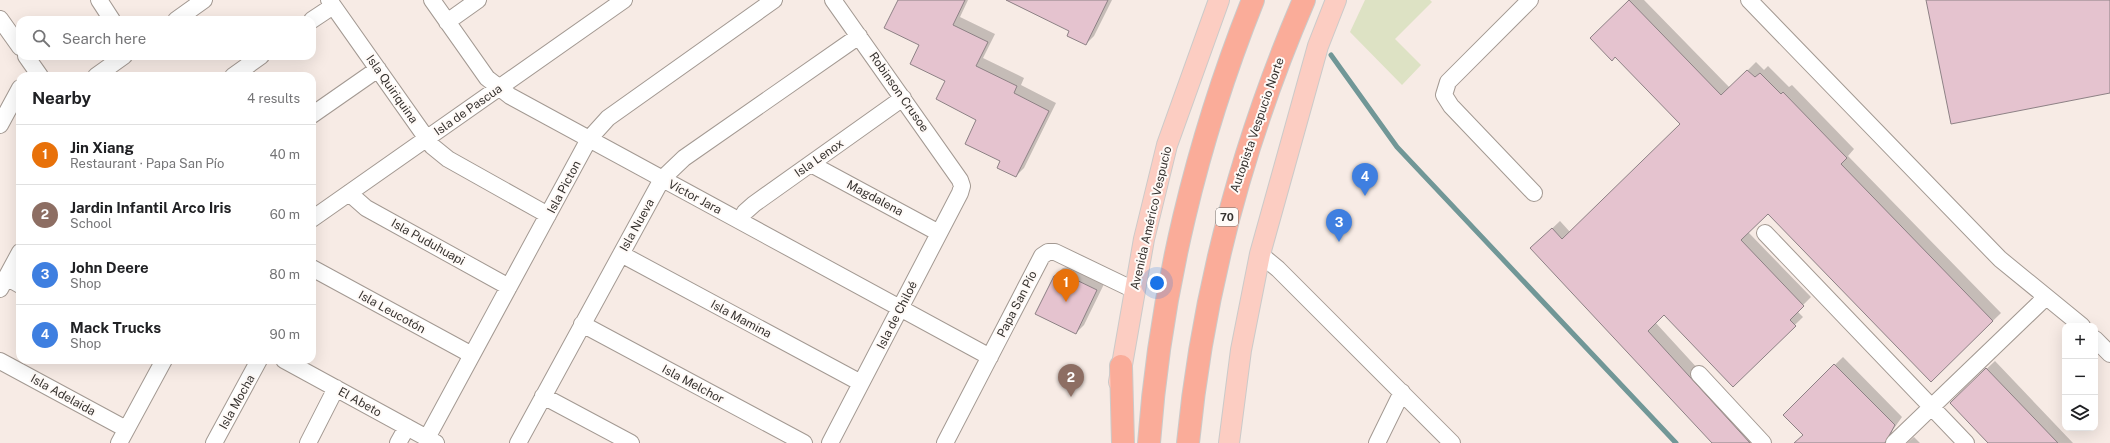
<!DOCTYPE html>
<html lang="en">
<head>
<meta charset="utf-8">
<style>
	body { margin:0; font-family:"Public Sans",sans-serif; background:#f2f2f2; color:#202124 }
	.controls { position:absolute; right:12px; bottom:12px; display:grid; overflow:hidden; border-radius:8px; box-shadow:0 4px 16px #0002 }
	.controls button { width:36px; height:36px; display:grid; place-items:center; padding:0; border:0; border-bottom:1px solid #e0e0e0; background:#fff; color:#202124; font:20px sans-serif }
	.you { position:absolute; left:1157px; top:283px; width:14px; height:14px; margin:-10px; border:3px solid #fff; border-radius:50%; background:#1a73e8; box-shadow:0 0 0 6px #1a73e833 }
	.badge { display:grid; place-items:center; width:26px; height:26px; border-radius:50%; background:#0f766e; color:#fff; font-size:13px; font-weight:700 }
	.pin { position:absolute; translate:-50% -33px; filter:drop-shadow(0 1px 2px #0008) }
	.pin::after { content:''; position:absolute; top:21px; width:14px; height:12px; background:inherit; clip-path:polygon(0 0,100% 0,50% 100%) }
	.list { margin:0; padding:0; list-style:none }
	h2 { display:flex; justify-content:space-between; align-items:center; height:52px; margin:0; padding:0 16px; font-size:17px }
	h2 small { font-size:13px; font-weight:400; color:#757577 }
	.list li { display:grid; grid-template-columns:26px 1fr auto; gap:12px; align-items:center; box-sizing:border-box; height:60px; padding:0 16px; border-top:1px solid #e0e0e0 }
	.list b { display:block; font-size:15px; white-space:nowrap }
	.list p { margin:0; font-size:13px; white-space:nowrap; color:#757577 }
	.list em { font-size:13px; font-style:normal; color:#757577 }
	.icon { flex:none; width:22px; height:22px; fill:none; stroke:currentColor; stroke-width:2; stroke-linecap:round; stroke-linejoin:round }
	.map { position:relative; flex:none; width:2110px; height:443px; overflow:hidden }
	.search { position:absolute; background:#fff; box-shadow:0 4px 16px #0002; left:16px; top:16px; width:300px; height:44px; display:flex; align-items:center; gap:10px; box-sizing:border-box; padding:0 14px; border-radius:12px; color:#757577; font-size:15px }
	.panel { position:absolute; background:#fff; box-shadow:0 4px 16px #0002; left:16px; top:72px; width:300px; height:292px; border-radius:12px }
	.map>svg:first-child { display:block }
	.green { fill:#dde2c4 }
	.shadow { fill:#0003 }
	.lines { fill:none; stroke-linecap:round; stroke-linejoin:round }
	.stream { stroke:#719797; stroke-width:5 }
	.building { fill:#e5c3cf; stroke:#8d8185 }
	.minor-casing { stroke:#a39992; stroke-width:18 }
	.major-casing { stroke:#cbcac9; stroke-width:22 }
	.highway-casing { stroke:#cbcac9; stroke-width:24 }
	.minor { stroke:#fff; stroke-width:16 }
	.major { stroke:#fccdc2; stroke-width:20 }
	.highway { stroke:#faac99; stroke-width:22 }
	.labels { text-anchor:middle; stroke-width:4; stroke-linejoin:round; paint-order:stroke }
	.shield { fill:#fffaf7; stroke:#726e6b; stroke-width:1 }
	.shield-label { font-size:11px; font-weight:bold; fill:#36322f }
	.street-label { font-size:12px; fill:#36322f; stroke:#fffaf7 }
</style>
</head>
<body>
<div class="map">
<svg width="2110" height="443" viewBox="0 0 2110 443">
	<rect width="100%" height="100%" fill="#f7ebe5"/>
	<!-- green -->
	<path class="green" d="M1365,0H1430L1432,2L1395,39L1421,65L1402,85L1350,32Z"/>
	<!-- shadow -->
	<path class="shadow" d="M899,0H968L960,17L995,34L983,58L1024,78L1021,85L1056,103L1024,168L1016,176L1002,161L978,119L921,45Z
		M1006,0H1112L1094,36L1086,44L1071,31Z
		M1630,0H1644L1730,88L1756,62L1764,70L1768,66L1789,87L1792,85L1854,149L1848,156L2001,313L1931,381L1768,213L1748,232L1811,297L1797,311L1803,317L1733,385L1664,314L1655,322L1766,443H1714L1540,240L1560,221L1570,232L1681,124L1616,56L1591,38Z
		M1073,266L1105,282L1084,325L1076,333L1054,276L1063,268Z
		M1843,357L1902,417L1892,431L1895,442L1899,443H1796L1804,435L1784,415Z
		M1995,361L2073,443H1989L1959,395Z
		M1914,437L1920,443H1907Z"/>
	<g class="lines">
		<!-- stream -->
		<path class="stream" d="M1331,55L1397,147L1676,443"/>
	</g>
	<!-- building -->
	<path class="building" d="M898,0H965L953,25L988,42L976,66L1017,86L1014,93L1049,111L1016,177L997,168L1000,161L965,144L976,120L936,99L945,81L910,64L919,45L884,28Z
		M1006,0H1108L1086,45L1067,36L1069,31Z
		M1629,0L1721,95L1747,70L1755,77L1760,73L1781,94L1783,92L1847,158L1841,164L1993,321L1931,382L1768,214L1741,240L1804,306L1790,320L1796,326L1733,387L1664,315L1648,331L1750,443H1712L1530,248L1552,228L1562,239L1680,124L1615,57L1612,61L1590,38Z
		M1926,0H2110V93L1951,124Z
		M1064,274L1097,290L1076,334L1035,314L1054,276Z
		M1834,364L1895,425L1885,443H1794L1803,435L1783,415Z
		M1986,368L2058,443H1988L1950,403Z"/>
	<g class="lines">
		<defs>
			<path id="minor" d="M99,0L112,20
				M329,0L432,146L448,159L548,215
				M432,0L487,78L510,96L990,357
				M1530,0L1448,82L1444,95L1451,106L1534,193
				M1749,0L2000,259L2082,326
				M0,19L20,47
				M176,20L204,0
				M312,20L333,6
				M447,22L478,0
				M26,56L40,76
				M96,76L124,56
				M233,76L261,56
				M312,115L378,69
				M0,125L20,88
				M811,164L939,233
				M349,193L366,208L509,287
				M312,219L624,0
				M740,221L745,212L754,204L903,98
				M1765,233L1966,443
				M621,254L861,383
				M1260,254L1278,269L1452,443
				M312,268L472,355
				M6,277L20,285
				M0,289L20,252
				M582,324L804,443
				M2095,339L2110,354
				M284,360L436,443
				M0,361L126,429
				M1699,374L1763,443
				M543,396L631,443
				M427,438L589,139L608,118L774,0
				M119,443L164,360
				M214,443L259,360
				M308,443L336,388
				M398,443L407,427
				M518,443L662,179L684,158L859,36
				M830,443L960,193L962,186L960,180L833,0
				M945,443L1042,256L1048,252H1055L1134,290
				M1377,443L1402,392
				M1894,443L2046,297"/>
			<path id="major" d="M1119,382L1144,239L1167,145L1219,0
				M1229,443L1241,350L1260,254L1318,46L1336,0"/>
			<path id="highway" d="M1121,366L1123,443
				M1149,443C1160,292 1197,140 1253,0
				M1188,443C1203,289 1243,142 1304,0"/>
		</defs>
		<!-- minor casing -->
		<use href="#minor" class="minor-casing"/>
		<!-- major casing -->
		<use href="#major" class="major-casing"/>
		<!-- highway casing -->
		<use href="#highway" class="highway-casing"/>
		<!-- minor -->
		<use href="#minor" class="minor"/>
		<!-- major -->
		<use href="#major" class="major"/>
		<!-- highway -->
		<use href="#highway" class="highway"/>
	</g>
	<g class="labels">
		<!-- shield labels -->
		<rect class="shield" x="1216" y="208" width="22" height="18" rx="3"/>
		<g class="shield-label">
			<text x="1227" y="221">70</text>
		</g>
		<!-- street labels -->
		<g class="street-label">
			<text transform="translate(392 89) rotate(55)" y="4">Isla Quiriquina</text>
			<text transform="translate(899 92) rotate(55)" y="4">Robinson Crusoe</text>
			<text transform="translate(468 110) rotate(-35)" y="4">Isla de Pascua</text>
			<text transform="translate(1257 125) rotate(-71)" y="4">Autopista Vespucio Norte</text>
			<text transform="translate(819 158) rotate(-35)" y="4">Isla Lenox</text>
			<text transform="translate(564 187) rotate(-62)" y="4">Isla Picton</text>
			<text transform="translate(695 197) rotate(28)" y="4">Víctor Jara</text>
			<text transform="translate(875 198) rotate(28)" y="4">Magdalena</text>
			<text transform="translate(1151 218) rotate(-77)" y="4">Avenida Américo Vespucio</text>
			<text transform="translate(637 225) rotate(-61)" y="4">Isla Nueva</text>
			<text transform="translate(428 242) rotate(29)" y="4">Isla Puduhuapi</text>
			<text transform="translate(1017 304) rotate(-63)" y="4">Papa San Pío</text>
			<text transform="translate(392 312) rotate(29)" y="4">Isla Leucotón</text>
			<text transform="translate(897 315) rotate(-63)" y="4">Isla de Chiloé</text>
			<text transform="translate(741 319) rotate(28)" y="4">Isla Mamina</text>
			<text transform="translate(693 384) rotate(28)" y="4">Isla Melchor</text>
			<text transform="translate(63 395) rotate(29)" y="4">Isla Adelaida</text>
			<text transform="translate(237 402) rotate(-61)" y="4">Isla Mocha</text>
			<text transform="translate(360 402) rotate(29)" y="4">El Abeto</text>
		</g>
	</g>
</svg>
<div class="controls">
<button>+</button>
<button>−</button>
<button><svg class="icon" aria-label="layers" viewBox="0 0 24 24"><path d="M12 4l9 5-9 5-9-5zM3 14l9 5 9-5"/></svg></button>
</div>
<div class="you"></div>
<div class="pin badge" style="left:1066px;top:302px;background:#e8710a">1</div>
<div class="pin badge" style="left:1071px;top:397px;background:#8d6e63">2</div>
<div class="pin badge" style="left:1339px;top:242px;background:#3f7fe0">3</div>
<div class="pin badge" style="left:1365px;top:196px;background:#3f7fe0">4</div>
<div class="search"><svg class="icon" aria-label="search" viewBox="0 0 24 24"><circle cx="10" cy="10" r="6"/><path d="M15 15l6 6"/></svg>Search here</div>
<section class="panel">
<h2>Nearby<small>4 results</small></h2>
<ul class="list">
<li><span class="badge" style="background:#e8710a">1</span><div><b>Jin Xiang</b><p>Restaurant · Papa San Pío</p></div><em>40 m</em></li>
<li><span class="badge" style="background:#8d6e63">2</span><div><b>Jardin Infantil Arco Iris</b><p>School</p></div><em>60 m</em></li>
<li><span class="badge" style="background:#3f7fe0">3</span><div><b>John Deere</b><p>Shop</p></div><em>80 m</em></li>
<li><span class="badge" style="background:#3f7fe0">4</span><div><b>Mack Trucks</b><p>Shop</p></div><em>90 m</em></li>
</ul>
</section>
</div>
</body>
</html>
